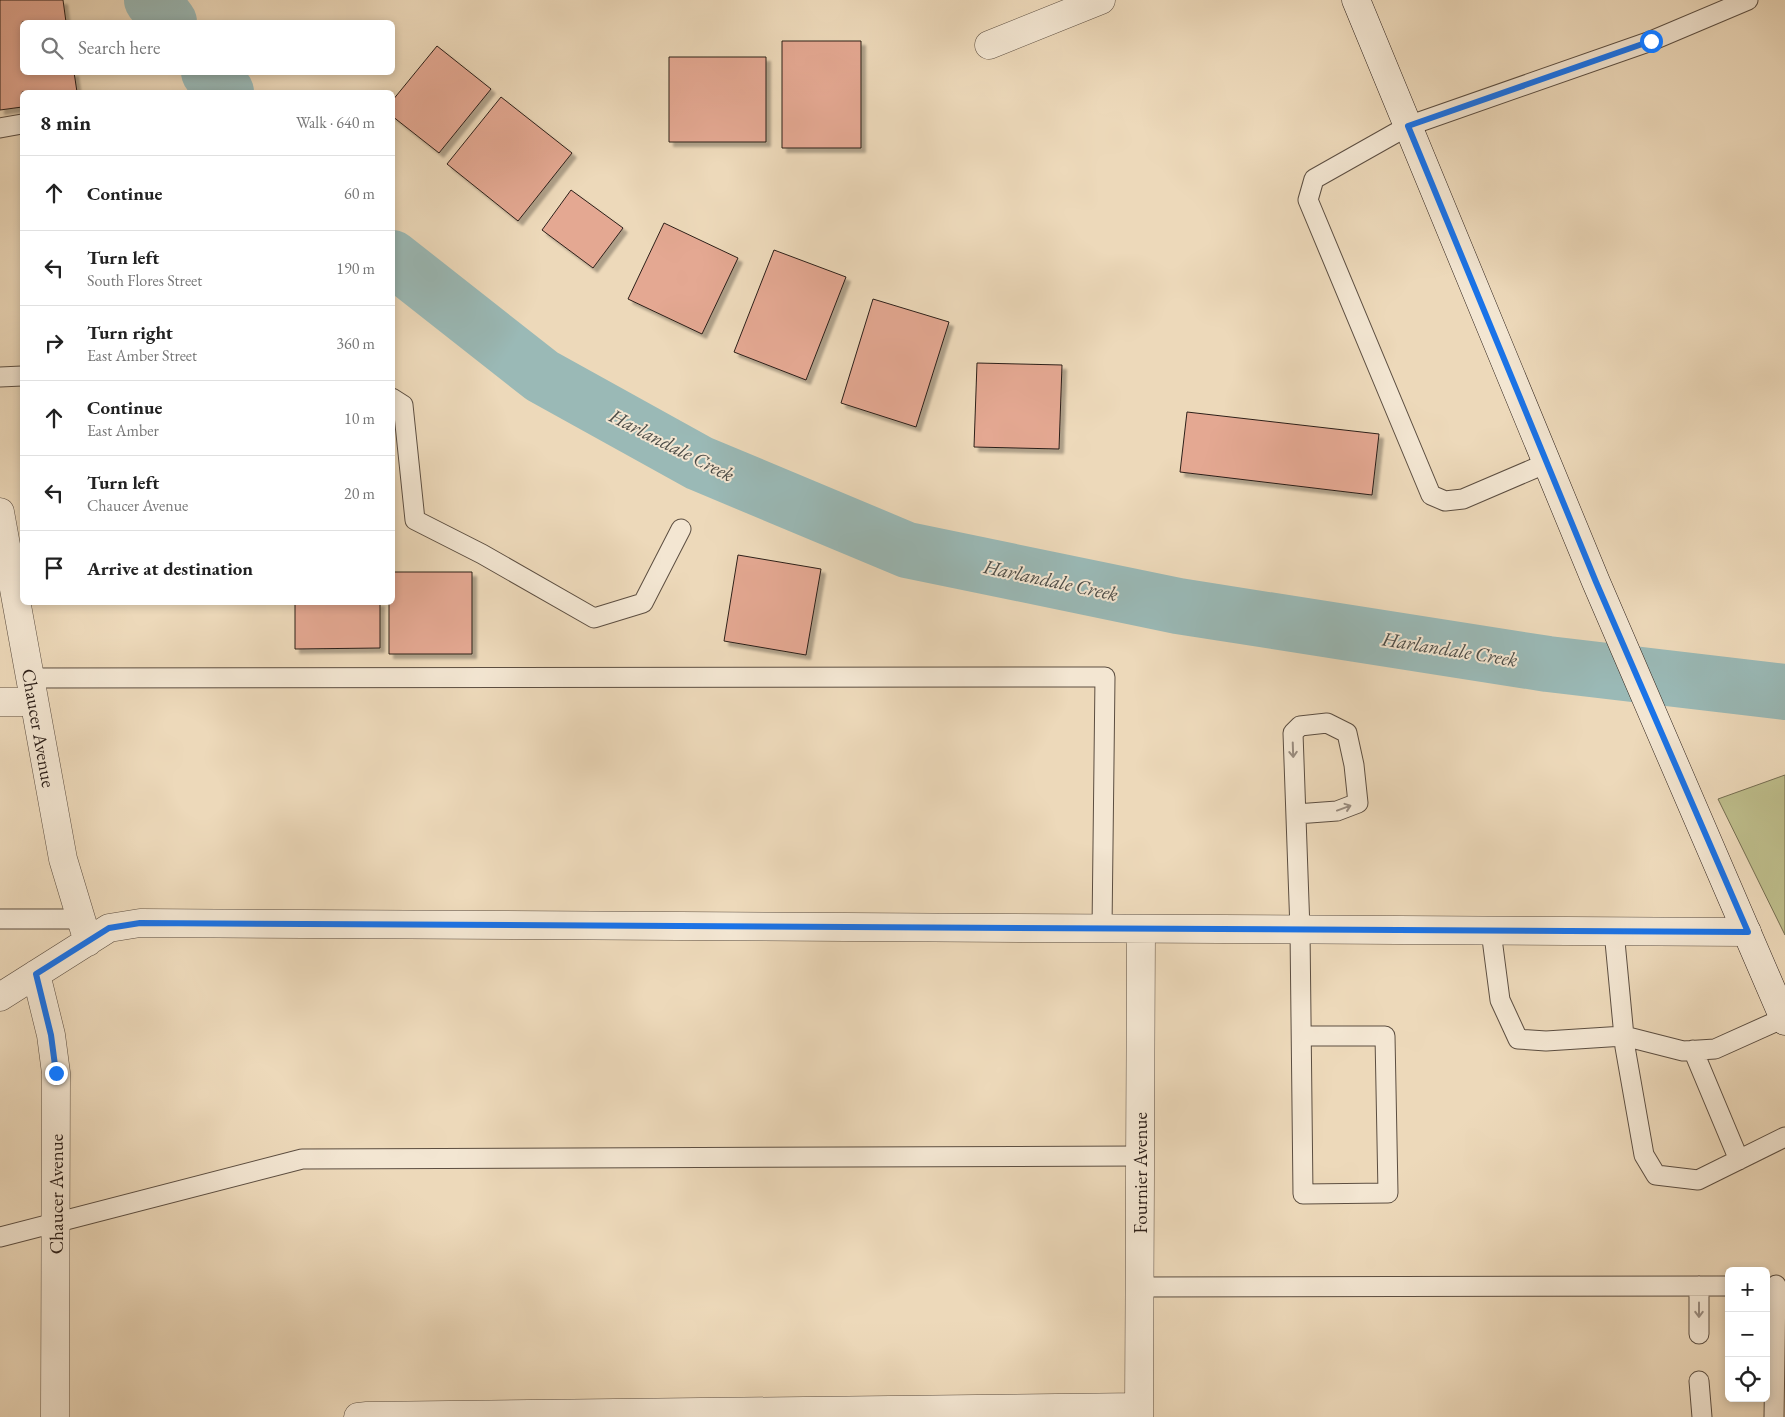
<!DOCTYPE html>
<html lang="en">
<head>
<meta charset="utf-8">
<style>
	body { margin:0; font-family:"EB Garamond",serif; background:#f2f2f2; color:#222 }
	.controls { position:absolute; right:15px; bottom:15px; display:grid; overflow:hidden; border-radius:8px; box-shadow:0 2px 8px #0003 }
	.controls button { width:45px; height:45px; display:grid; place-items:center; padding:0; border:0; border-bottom:1px solid #e0e0e0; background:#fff; color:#222; font:25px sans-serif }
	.stop { position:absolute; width:15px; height:15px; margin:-11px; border:4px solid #1a73e8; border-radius:50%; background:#fff }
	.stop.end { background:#1a73e8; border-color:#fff; box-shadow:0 1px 5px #0008 }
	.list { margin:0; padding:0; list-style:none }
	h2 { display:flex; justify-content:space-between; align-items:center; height:65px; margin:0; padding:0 20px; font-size:21px }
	h2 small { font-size:16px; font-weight:400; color:#767676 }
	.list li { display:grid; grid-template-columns:32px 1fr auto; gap:15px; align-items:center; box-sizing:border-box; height:75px; padding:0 20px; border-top:1px solid #e0e0e0 }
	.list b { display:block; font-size:19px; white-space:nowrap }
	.list p { margin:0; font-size:16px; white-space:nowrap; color:#767676 }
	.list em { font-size:16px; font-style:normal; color:#767676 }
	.icon { flex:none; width:28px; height:28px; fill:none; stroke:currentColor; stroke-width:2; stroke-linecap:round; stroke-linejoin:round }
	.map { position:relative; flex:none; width:1785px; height:1417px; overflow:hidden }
	.search { position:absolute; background:#fff; box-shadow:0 2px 8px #0003; left:20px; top:20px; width:375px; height:55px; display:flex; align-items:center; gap:12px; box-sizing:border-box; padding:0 18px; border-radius:8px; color:#767676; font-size:19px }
	.panel { position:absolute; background:#fff; box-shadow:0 2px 8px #0003; left:20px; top:90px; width:375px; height:515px; border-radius:8px }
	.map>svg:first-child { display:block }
	.green { fill:#bebe8c; stroke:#756e52 }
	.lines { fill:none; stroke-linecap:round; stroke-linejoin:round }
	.river { stroke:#9ab9b6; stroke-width:56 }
	.building { fill:#e4a892; stroke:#2c1f19; filter:url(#shadow) }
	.lane-casing { stroke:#5c4e41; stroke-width:21 }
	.street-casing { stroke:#5c4e41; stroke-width:29 }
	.secondary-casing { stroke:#2c1f19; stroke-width:29 }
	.lane { stroke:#f3e6d2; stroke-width:19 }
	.street { stroke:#f3e6d2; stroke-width:28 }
	.secondary { stroke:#f3e6d2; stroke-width:28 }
	.oneway { stroke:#998c7f }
	.route { stroke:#1a73e8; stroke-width:6 }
	.labels { text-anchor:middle; stroke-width:4; stroke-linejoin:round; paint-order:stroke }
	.street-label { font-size:19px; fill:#2c1f19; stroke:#f3e6d2 }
	.water-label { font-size:20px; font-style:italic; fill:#4d4d48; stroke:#f3e6d2 }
</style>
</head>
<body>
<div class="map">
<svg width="1785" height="1417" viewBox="0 0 1785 1417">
	<defs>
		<filter id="shadow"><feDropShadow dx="4.5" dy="4.5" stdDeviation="1" flood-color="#0004"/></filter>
	</defs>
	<rect width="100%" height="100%" fill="#edd9ba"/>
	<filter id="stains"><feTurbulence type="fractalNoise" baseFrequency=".004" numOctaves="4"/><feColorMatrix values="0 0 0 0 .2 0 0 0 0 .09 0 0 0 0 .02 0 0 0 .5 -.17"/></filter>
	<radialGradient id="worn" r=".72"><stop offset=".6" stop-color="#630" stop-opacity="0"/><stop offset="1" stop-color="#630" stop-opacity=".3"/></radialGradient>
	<!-- green -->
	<path class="green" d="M1785,775V935L1718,799Z"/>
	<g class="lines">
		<!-- river -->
		<path class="river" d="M152,0L169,22
			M209,72L226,92
			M392,258L542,376L699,463L907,550L1178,606L1548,664L1785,692"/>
	</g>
	<!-- building -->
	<path class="building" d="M0,0H63L66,22H22V72H74L77,92H22V107L0,110Z
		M782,41H861V148H782Z
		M437,46L491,89L439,153L392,116V101Z
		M669,57H766V142H669Z
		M501,97L572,153L518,221L447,164Z
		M571,190L623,228L593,268L542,230Z
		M664,223L738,258L702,334L628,299Z
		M774,250L846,277L806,380L734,352Z
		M873,299L949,322L916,427L841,403Z
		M977,363L1062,365L1059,449L974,447Z
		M1187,412L1379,434L1372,495L1180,472Z
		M738,555L821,569L806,655L724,641Z
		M392,572H472V654H389V602H392Z
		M295,602H380V648L295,649Z"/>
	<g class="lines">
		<defs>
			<path id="lane" d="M0,128L22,124
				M0,377L22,376
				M392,398L403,405L415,520L482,554L594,618L643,603L681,529
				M1547,463L1463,499L1445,501L1431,495L1308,200L1314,179L1408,126L1651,41L1748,0
				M30,678L1105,677L1102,929
				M1296,814L1337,811L1358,803L1354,765L1347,733L1327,723L1300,726L1293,733L1300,930L1303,1194L1388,1193L1385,1036H1302
				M0,919H81
				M1491,931L1500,1000L1518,1039L1546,1041L1624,1036L1683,1051L1715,1049L1784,1018
				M1614,931L1625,1047L1644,1155L1656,1175L1698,1180L1785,1137
				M1693,1050L1739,1160
				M0,1237L302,1159L1140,1156
				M1699,1286V1334
				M1140,1287L1729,1286
				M1699,1381L1702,1417
				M1774,1417L1776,1285"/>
			<path id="street" d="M989,45L1101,0
				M0,512L63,859L88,942
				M0,702H34
				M36,974L51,1035L56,1073L55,1417
				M0,997L109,928L140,923L1747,932
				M358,1417L367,1416L1139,1407
				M1139,1417L1141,929"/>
			<path id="secondary" d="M1356,0L1596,582L1785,1021"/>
		</defs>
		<!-- lane casing -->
		<use href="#lane" class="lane-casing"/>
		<!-- street casing -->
		<use href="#street" class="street-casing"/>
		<!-- secondary casing -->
		<use href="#secondary" class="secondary-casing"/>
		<!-- lane -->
		<use href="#lane" class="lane"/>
		<!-- street -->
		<use href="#street" class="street"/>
		<!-- secondary -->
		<use href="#secondary" class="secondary"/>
	</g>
	<!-- one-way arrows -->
	<defs><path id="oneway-shaft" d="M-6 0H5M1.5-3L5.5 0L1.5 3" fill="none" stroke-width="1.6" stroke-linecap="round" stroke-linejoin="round" transform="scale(1.25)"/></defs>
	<g class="oneway">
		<use href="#oneway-shaft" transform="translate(1293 750) rotate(88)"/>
		<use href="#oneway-shaft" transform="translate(1344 808) rotate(-20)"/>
		<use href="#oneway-shaft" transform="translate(1699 1310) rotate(90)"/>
	</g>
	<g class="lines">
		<!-- route -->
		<path class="route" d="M56,1073L51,1035L36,974L109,928L140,923L1748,932L1596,582L1408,126L1651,41"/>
	</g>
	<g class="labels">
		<!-- street labels -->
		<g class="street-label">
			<text transform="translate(39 728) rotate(80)" y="7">Chaucer Avenue</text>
			<text transform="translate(1140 1173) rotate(-90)" y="7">Fournier Avenue</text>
			<text transform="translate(56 1194) rotate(-90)" y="7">Chaucer Avenue</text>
		</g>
		<!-- water labels -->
		<g class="water-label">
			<text transform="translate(672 445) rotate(27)" y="7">Harlandale Creek</text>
			<text transform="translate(1051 580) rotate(12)" y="7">Harlandale Creek</text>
			<text transform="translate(1450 649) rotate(9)" y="7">Harlandale Creek</text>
		</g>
	</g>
	<rect width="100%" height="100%" filter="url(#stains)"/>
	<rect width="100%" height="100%" fill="url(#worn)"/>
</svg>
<div class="controls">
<button>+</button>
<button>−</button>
<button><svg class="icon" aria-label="locate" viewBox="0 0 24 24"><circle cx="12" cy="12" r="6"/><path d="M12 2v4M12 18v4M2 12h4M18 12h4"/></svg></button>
</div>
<div class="stop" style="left:1651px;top:41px"></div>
<div class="stop end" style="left:56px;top:1073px"></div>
<div class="search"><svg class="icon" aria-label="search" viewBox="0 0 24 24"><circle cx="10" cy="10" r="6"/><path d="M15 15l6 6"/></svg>Search here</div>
<section class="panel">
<h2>8 min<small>Walk · 640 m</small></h2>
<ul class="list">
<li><svg class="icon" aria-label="ahead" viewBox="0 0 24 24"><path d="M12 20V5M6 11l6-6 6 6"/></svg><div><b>Continue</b></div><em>60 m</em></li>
<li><svg class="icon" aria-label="left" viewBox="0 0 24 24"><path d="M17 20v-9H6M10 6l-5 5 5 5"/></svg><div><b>Turn left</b><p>South Flores Street</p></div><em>190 m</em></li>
<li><svg class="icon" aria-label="right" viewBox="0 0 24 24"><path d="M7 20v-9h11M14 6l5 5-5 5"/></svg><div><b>Turn right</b><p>East Amber Street</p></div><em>360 m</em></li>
<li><svg class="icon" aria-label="ahead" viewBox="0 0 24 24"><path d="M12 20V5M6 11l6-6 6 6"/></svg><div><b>Continue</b><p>East Amber</p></div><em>10 m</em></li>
<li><svg class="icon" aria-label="left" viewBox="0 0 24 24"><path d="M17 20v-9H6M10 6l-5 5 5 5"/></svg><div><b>Turn left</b><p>Chaucer Avenue</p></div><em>20 m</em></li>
<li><svg class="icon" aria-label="arrive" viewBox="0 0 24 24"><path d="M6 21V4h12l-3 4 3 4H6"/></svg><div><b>Arrive at destination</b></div></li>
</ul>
</section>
</div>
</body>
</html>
